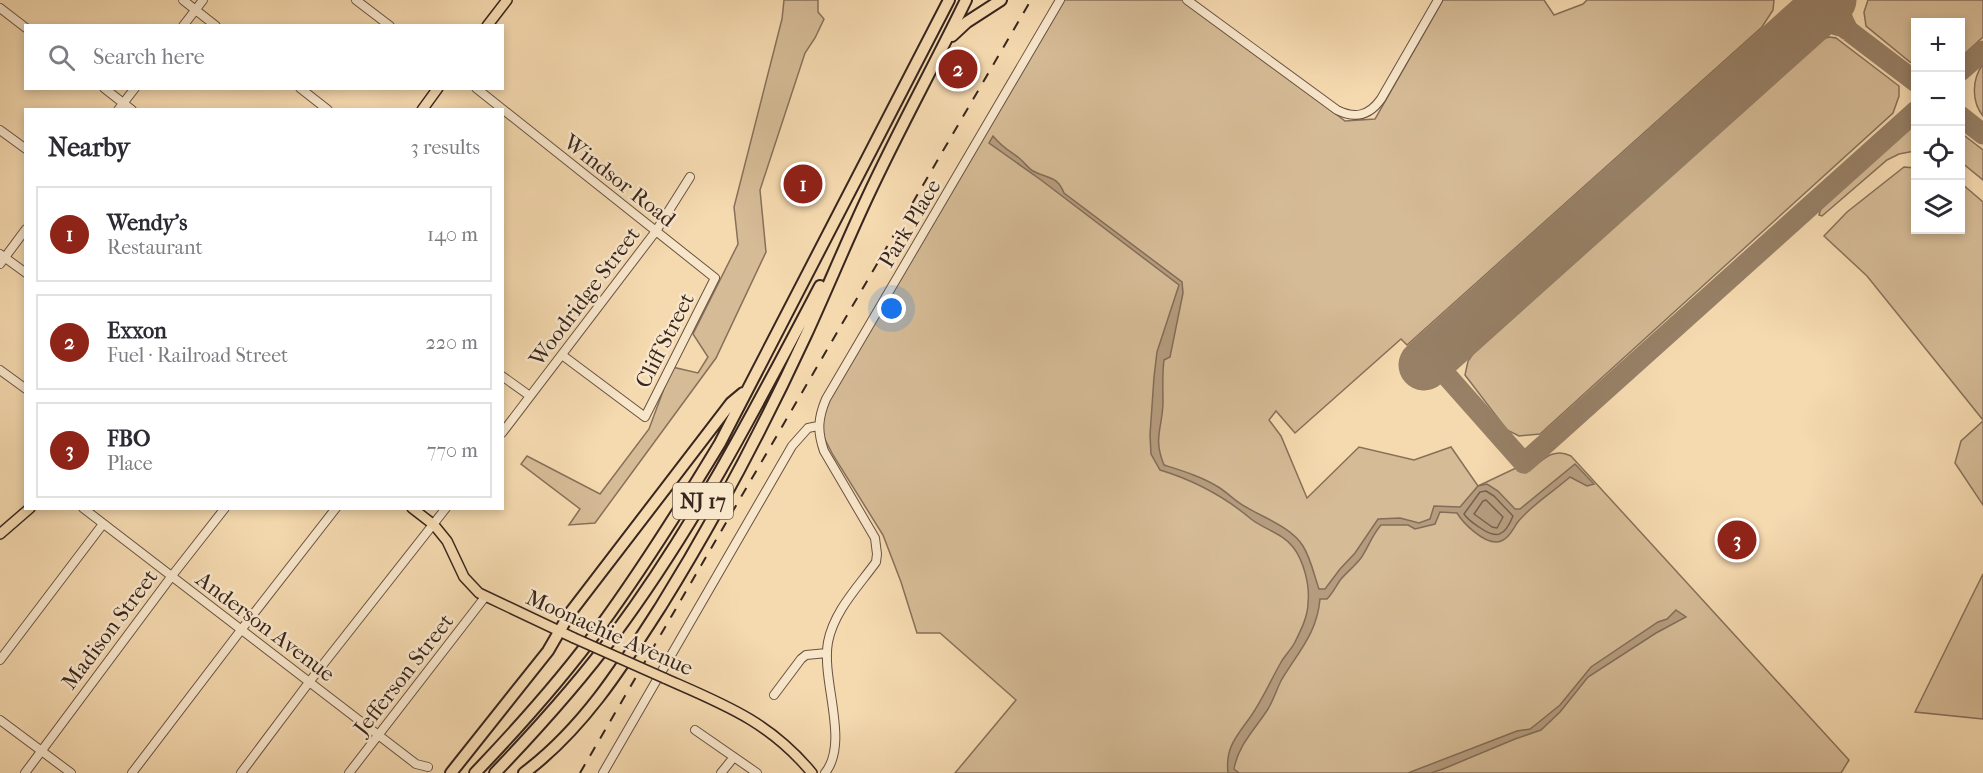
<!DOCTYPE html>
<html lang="en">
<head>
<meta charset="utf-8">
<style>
	body { margin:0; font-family:"IM FELL French Canon",serif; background:#f7f7f7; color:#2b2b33 }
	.controls { position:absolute; right:18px; top:18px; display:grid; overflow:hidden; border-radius:0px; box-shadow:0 3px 9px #0003 }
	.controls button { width:54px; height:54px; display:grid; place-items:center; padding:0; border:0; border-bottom:2px solid #e1e1e2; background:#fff; color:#2b2b33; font:30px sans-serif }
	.you { position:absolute; left:892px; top:309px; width:21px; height:21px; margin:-15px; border:4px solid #fff; border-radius:50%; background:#1a73e8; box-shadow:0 0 0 9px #1a73e833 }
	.badge { display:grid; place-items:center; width:39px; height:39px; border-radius:50%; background:#8f2418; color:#fff; font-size:20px; font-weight:700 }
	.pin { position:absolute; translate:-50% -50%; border:3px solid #fff; box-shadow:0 2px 6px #0006 }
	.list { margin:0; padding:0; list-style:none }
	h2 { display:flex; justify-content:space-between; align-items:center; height:78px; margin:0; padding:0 24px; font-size:26px }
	h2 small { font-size:20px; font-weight:400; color:#7c7c81 }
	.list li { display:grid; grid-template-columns:39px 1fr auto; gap:18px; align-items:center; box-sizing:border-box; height:96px; margin:0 12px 12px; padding:0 12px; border:2px solid #e1e1e2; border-radius:0px }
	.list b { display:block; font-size:22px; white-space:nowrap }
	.list p { margin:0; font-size:20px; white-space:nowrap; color:#7c7c81 }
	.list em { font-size:20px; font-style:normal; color:#7c7c81 }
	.icon { flex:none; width:33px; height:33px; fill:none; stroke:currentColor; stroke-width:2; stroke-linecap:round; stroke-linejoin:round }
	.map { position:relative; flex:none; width:1983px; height:773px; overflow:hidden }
	.search { position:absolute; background:#fff; box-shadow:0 3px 9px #0003; left:24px; top:24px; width:480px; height:66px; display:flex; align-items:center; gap:15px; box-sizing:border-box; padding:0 21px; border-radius:0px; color:#7c7c81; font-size:22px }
	.panel { position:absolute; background:#fff; box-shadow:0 3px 9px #0003; left:24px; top:108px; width:480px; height:402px; border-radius:0px }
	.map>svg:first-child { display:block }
	.green { fill:#d5bb96; stroke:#87705a; stroke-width:1.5 }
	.water { fill:#b59c7e; stroke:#836d58; stroke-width:1.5 }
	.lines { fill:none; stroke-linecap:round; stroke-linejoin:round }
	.shore { stroke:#77614e; stroke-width:1.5 }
	.taxiway { stroke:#978066; stroke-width:21 }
	.runway { stroke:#978066; stroke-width:51 }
	.minor-casing { stroke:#685342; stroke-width:10 }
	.major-casing { stroke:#39261e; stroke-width:12 }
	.highway-casing { stroke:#39261e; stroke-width:14 }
	.minor { stroke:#f8e6cb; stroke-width:8 }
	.major { stroke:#f5d9af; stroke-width:9 }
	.highway { stroke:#f5d9af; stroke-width:10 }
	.rail { stroke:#39261e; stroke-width:2; stroke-dasharray:10 10; stroke-linecap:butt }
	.major-bridge-casing { stroke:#39261e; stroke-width:12; stroke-linecap:butt }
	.major-bridge { stroke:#f5d9af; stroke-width:9 }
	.labels { text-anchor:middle; stroke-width:5; stroke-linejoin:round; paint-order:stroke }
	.shield { fill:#f8e6cb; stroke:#726052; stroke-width:1.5 }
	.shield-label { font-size:21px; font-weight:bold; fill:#39261e }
	.street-label { font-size:22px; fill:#39261e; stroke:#f8e6cb }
</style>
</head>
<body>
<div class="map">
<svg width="1983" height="773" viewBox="0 0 1983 773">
	<rect width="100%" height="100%" fill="#f5d9af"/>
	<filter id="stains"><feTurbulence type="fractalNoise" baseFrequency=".00333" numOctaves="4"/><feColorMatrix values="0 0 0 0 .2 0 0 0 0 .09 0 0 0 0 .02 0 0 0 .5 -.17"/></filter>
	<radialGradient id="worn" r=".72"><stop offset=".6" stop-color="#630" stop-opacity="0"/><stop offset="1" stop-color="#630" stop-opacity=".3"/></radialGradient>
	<!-- green -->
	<path class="green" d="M784,0H818V12L824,19L815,38L805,53L760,190L766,252L716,358L595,523L569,525L580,509L521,464L527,456L600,494L649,429L672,367L698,373L708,357L693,334L738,244L734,207L782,19Z
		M1059,0H1191L1345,121L1375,119L1443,0H1544L1554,15L1583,4L1587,0H1774L1773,10L1762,27L1407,345L1401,339L1295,433L1276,411L1269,420L1281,436L1307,498L1359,447L1414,460L1451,447L1478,486L1516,468L1518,471L1526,473C1541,462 1552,446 1571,456L1849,760L1841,773H955L1016,700L940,633H917L901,582L883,535L833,455L818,426L820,414Z
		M1868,0H1983V37L1961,57L1960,22H1916L1915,63L1910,62L1866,26L1864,12Z
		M1829,37L1836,38L1899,86V96L1893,113L1540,434L1519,436L1507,430L1465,375L1468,361L1473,354L1823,39Z
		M1983,64V116C1971,101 1972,79 1983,64Z
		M1915,122V151L1899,154L1887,160L1822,216L1819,215L1821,208Z
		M1961,133L1983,150V180L1961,162Z
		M1904,167L1915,168L1916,230H1960L1961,183L1983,202V420L1867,276L1824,236L1847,212Z
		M1983,421V505L1955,463L1961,441Z
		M1983,574V719L1915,712L1975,590Z"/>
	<!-- water -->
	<path class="water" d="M993,136C1003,148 1007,149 1019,158C1024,162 1028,168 1033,171C1047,179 1057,175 1064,193L1182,282L1183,293L1170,357L1164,360C1162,375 1163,388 1163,403C1162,430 1153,438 1164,465C1183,471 1203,477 1220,488C1229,494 1236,502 1246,507C1264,518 1291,527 1303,546C1311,559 1314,575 1319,589H1325L1340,569L1355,553L1378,519L1400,518L1419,523L1430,519L1434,506L1460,507L1478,486L1487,484L1498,491L1515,509H1520L1575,464L1594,484L1587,486L1570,477C1553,492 1531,505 1517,523C1512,531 1507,541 1497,542C1483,543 1463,523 1457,513L1440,512L1435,524L1415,529L1408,525H1381C1372,535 1368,548 1361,558C1355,566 1347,572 1341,579C1336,586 1333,593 1327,599H1320C1317,633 1299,651 1282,679C1277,688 1274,699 1268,709C1256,728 1238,745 1234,769L1239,773H1228C1225,747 1237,736 1251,716C1262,700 1270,682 1280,664C1284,656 1291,650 1295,642C1301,630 1308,616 1308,603C1310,586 1304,561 1293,547C1283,534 1264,529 1251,519C1225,497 1193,480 1160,470L1151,454L1150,435L1154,377L1157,352L1179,285L1041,180L989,143Z
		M1676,610L1686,617L1656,633L1588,677L1560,712L1541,730L1515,739L1443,769L1431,773H1408L1517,731L1530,729L1539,722L1560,705L1591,667L1658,622L1667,619Z"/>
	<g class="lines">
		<!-- shore -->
		<path class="shore" d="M1486,491L1494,496L1513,516C1505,536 1497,540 1479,527C1473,523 1468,520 1464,514L1480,492Z
			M1486,500L1503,517L1497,528L1492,527L1474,514L1483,501Z"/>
		<!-- taxiway -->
		<path class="taxiway" d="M1808,0L1916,82
			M1842,0C1839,12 1842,20 1848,30
			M1800,28L1823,21L1840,26
			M1960,71L1983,51
			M1960,116L1983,134
			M1431,358L1524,463L1916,111"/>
		<!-- runway -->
		<path class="runway" d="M1424,365L1831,0"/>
		<defs>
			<path id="minor" d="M183,0L216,26
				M356,0L390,26
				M1187,0L1337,110C1355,119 1369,116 1381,99L1438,0
				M0,8L26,28
				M183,26L203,0
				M104,88L132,110
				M300,88L328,110
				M476,88L715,278L645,417L562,355
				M118,110L135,88
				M0,130L26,149
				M0,254L26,273
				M0,264L26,229
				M0,370L26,389
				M502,376L530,396
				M502,433L656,231L690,177
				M83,508L416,764L428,767
				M0,660L103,524
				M774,695L801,659L806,655L827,653
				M0,720L71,773
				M695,730L757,773
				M25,773L171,577L225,508
				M132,773L241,630L336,508
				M241,773L310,681L446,508
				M349,773L485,597
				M603,773L792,446L808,428L818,426
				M721,773L734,757
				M825,773C850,742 821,681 828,642C834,611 858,587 876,562L877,554L875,538L824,451C817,431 818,418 826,399L1060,0"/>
			<path id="major" d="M487,26L507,0
				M422,110L438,88
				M412,508L434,525L447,541L464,577L479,593L574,638
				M0,534L30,508
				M664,678C723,704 769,721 812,773"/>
			<path id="highway" d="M952,36L967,22L1001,0
				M451,773L548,651L570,613L731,403L743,393
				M475,773C519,727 562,679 600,627C643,568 682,506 720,443L949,0
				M495,773C537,729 578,684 614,635C695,526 757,406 820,286
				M524,773C583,729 622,667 661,606C715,519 763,428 806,335C827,289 846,243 867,198C898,131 934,66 966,0"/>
		</defs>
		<!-- minor casing -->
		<use href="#minor" class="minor-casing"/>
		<!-- major casing -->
		<use href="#major" class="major-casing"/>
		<!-- highway casing -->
		<use href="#highway" class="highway-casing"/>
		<!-- minor -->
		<use href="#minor" class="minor"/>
		<!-- major -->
		<use href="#major" class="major"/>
		<!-- highway -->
		<use href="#highway" class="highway"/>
		<!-- rail -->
		<path class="rail" d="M580,773L1031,0"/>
		<defs>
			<path id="major-bridge" d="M574,638L664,678"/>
		</defs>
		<!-- major-bridge casing -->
		<use href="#major-bridge" class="major-bridge-casing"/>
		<!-- major-bridge -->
		<use href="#major-bridge" class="major-bridge"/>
	</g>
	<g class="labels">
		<!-- shield labels -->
		<rect class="shield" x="673" y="483" width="60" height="36" rx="4.5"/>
		<g class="shield-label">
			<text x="703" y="508">NJ 17</text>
		</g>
		<!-- street labels -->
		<g class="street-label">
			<text transform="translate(620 180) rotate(38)" y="8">Windsor Road</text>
			<text transform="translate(909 223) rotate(-59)" y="8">Park Place</text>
			<text transform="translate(584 296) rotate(-53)" y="8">Woodridge Street</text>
			<text transform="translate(664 340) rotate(-63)" y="8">Cliff Street</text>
			<text transform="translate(266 626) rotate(37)" y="8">Anderson Avenue</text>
			<text transform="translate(109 629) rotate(-53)" y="8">Madison Street</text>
			<text transform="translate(610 632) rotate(24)" y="8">Moonachie Avenue</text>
			<text transform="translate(403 674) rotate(-52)" y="8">Jefferson Street</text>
		</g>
	</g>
	<rect width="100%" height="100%" filter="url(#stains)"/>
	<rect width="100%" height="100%" fill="url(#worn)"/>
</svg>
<div class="controls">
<button>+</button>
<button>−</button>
<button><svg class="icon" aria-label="locate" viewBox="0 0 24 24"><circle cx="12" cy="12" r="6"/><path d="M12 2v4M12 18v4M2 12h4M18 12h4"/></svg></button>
<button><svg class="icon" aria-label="layers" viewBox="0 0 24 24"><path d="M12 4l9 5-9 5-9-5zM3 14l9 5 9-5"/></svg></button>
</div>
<div class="you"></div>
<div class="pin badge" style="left:803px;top:184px">1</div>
<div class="pin badge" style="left:958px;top:69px">2</div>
<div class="pin badge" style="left:1737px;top:540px">3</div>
<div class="search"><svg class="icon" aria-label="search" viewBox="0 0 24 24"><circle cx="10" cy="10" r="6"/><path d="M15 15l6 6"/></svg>Search here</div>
<section class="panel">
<h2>Nearby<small>3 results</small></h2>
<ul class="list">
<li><span class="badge">1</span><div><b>Wendy's</b><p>Restaurant</p></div><em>140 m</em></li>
<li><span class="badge">2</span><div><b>Exxon</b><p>Fuel · Railroad Street</p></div><em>220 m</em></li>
<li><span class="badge">3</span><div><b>FBO</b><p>Place</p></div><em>770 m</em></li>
</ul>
</section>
</div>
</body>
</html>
